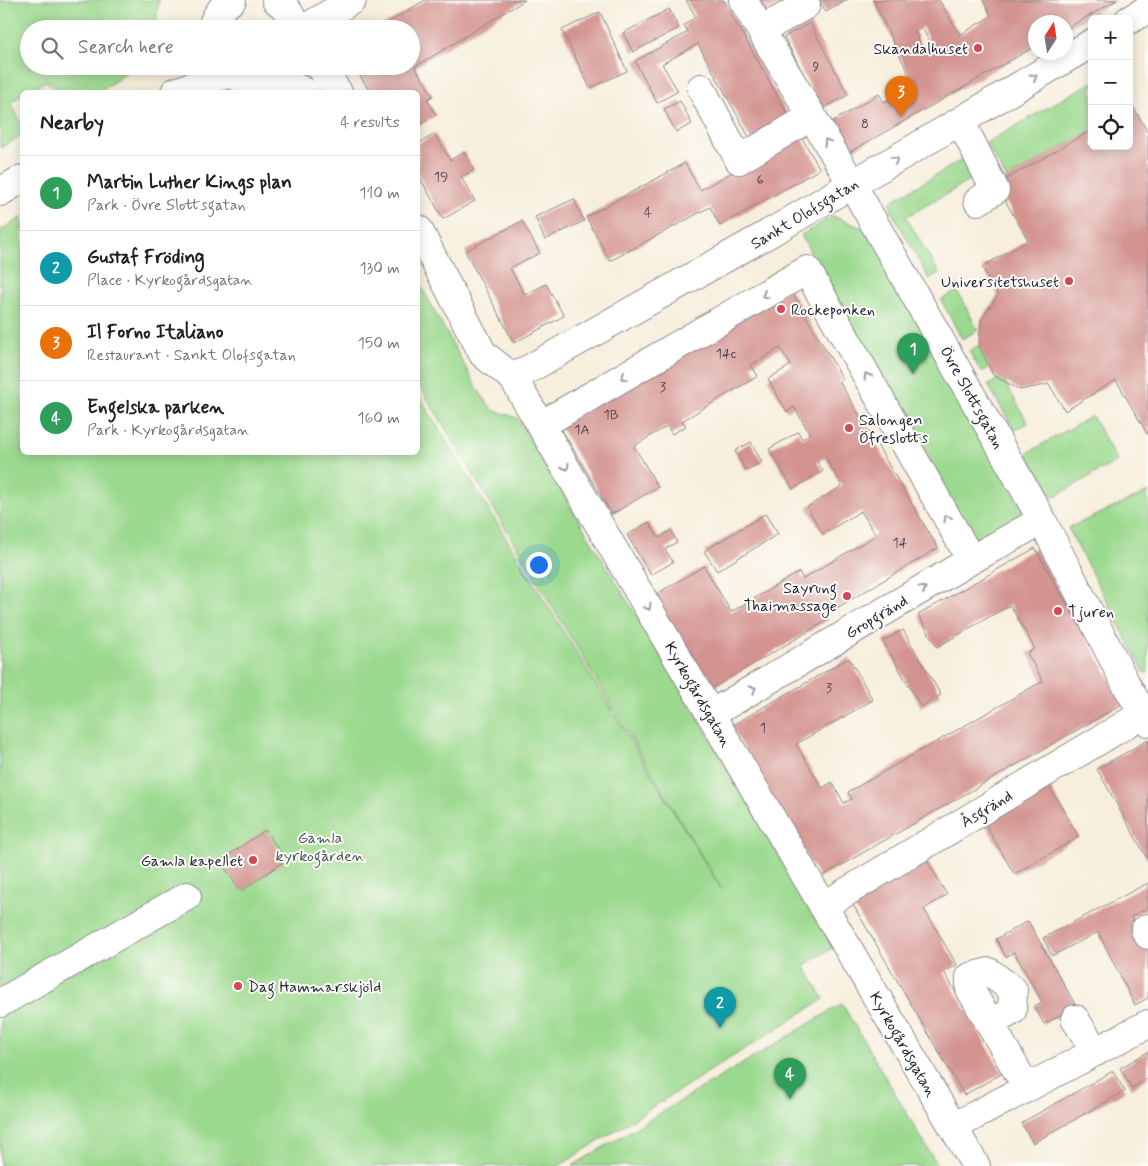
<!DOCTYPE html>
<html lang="en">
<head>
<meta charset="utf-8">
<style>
	body { margin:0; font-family:Mynerve,sans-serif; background:#f2f2f2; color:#202124 }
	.controls { position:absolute; right:15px; top:15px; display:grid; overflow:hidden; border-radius:8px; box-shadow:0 2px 12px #0003 }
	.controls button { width:45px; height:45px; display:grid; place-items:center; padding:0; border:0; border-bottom:1px solid #e0e0e0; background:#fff; color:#202124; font:25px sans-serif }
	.compass { position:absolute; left:1028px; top:15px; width:45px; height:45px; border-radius:50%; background:#fff; box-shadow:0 2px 12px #0003; rotate:12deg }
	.you { position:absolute; left:538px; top:564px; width:18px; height:18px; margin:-12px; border:4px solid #fff; border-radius:50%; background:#1a73e8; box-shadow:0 0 0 8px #1a73e833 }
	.badge { display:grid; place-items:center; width:32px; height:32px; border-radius:50%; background:#b45309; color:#fff; font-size:16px; font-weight:700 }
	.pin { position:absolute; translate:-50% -41px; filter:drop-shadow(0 1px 2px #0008) }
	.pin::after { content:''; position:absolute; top:26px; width:18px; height:15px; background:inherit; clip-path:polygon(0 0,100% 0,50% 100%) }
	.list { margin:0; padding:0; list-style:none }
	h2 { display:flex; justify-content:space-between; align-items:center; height:65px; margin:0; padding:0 20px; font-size:21px }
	h2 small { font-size:16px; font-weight:400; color:#757577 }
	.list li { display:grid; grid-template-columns:32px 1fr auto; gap:15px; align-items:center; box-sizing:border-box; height:75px; padding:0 20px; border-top:1px solid #e0e0e0 }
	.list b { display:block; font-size:19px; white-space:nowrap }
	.list p { margin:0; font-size:16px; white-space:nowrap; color:#757577 }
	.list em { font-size:16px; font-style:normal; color:#757577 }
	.icon { flex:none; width:28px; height:28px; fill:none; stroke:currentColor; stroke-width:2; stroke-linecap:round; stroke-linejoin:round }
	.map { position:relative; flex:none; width:1148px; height:1166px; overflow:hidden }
	.search { position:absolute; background:#fff; box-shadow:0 2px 12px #0003; left:20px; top:20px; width:400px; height:55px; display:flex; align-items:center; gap:12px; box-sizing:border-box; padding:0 18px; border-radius:28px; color:#757577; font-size:19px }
	.panel { position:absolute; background:#fff; box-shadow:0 2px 12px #0003; left:20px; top:90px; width:400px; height:365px; border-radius:8px }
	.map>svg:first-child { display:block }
	.green { fill:#9bd98e; stroke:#5e7e64 }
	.building { fill:#d3938f; fill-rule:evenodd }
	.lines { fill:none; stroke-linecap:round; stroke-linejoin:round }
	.minor-casing { stroke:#8c888c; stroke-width:30 }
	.minor { stroke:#fff; stroke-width:28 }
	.oneway { stroke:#9c9ca7 }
	.poi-dot { fill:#d1495b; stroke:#fdfcf7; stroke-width:2 }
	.labels { text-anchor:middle; stroke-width:4; stroke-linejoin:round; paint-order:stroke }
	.number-label { font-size:14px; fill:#4e3e50 }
	.poi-label { font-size:16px; fill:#22223b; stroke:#fdfcf7; text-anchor:end }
	.street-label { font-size:16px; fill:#22223b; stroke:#fdfcf7 }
	.park-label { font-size:16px; fill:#465954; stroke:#fdfcf7 }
</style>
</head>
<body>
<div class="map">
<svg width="1148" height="1166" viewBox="0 0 1148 1166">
	<rect width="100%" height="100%" fill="#fdfcf7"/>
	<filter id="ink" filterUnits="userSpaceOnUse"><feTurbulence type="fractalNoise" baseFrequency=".02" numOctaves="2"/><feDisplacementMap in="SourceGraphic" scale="10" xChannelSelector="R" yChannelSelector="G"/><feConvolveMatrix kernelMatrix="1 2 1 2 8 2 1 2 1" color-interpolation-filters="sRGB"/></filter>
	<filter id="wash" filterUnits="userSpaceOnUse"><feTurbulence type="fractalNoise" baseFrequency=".0096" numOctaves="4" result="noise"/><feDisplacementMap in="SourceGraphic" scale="20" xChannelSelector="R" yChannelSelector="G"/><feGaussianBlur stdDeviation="1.12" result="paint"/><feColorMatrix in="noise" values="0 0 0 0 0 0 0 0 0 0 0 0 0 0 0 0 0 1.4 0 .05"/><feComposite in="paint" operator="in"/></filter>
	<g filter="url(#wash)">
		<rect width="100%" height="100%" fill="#f7eedc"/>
		<!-- green -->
		<path class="green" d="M0,0H159L155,29H29V66H138L98,92H60L46,81L27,92H22V95L11,102L22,126V135L0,148Z
			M1092,82V130L1007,179L986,143Z
			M963,159L974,178L906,217L939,273L929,279L892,212L890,202Z
			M833,216L867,230L1024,513L974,544L801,235Z
			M22,217V452H418V394L722,890L444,426L418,384V281L478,390L493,410L517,418L700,721L833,948L804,965L824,999L559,1166H0V231Z
			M957,291L978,330L962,339L941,300Z
			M983,343L995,365L981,372L969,351Z
			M1002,377L1028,423L1014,430L988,385Z
			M1092,416L1117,461L1052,498L1027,453Z
			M1148,492V673L1144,672L1068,528Z
			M842,1004L938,1166H572Z"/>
		<g id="blocks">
			<!-- building -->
			<path class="building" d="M425,0H525L415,67L433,96L427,99L436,115L418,126V92H370L354,66H411V29H377Z
				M686,0H724L793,124L753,144L698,44L662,64L678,91L657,103L635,61L688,32L684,25L696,17Z
				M761,0H786L768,11Z
				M819,0H847L826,12Z
				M873,0H939L960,35L991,16L983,0H1117L1066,29V22H1036V46L850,152L832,122L879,94L884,102L914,85ZM922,27L930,43L922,49L915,31Z
				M669,9L679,28L633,52L623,33Z
				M600,12L627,71L590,88L562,30Z
				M810,23L848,95L822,109L784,37Z
				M680,101L692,124L676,132L664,109Z
				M1133,106L1148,133V435L1116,380L1065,411L1049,384L1020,390L993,375L979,346L981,320L998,295L982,267L1028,240L996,185L1092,130V146H1129V108Z
				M435,134L450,160L464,152L474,170L461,177L475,201L443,219L418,174V144Z
				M800,135L820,169L720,226L710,207L610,261L586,217L685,163L700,190Z
				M574,199L584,221L545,240L535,217Z
				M522,221L540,253L510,268L525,295L546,284L564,316L514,343L465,251Z
				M790,289L843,379L839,381L938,548L825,615L828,620L709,690L653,596L704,566L731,612L799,572L803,579L876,535L861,511L823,534L807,507L842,486L825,457L817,462L823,471L793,489L769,449L798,432L802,439L810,434L794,407L787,412L768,379L791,365L780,348L751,365L758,376L682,421L686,426L672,434L667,426L634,446L658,487L612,514L559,425Z
				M751,442L762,462L746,471L735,451Z
				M765,514L778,534L717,571L704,551Z
				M649,522L659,538L671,530L677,542L665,549L673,562L651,575L627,535Z
				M1035,548L1124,703L819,878L731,726L849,658L873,700L796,744L822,788L832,782L844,803L852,799L848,792L1043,681L1027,653L1035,649L1010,605L937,647L918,615Z
				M903,630L941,695L921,707L883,641Z
				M1148,740V860L1097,769Z
				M1050,787L1079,837L1014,874L985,824Z
				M265,830L286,860L241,891L220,861Z
				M927,860L947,895L924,909L957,965L944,972L1003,1073L964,1095L852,903Z
				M1148,883V908L1131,917L1148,949V998L1135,1005L1098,932L1052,956L1043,938Z
				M1028,921L1076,1006L1044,1024L1034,1006L1042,1002L1014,952L1006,957L996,939Z
				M1148,1052V1078L1132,1088L1120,1068Z
				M1113,1071L1125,1091L1033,1143L1021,1123Z"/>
		</g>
	</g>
	<g filter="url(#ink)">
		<use href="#blocks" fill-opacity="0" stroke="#8c888c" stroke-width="1"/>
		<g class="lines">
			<defs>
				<path id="minor" d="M276,0C287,7 292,16 296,29
					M743,0L852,184L1042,520L1127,686L1148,722
					M1129,20L1148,9
					M211,29C215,17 221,7 232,0
					M304,29L352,0
					M761,30L806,5
					M224,66C226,68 227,71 229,72C245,85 274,82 287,66
					M320,66L338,92
					M272,77L299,89L305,92
					M701,88L739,160L812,116
					M175,92L230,73
					M960,122L968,136L995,190L978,201
					M0,192L22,179
					M418,229L483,354L513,378L976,1166
					M513,378L782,226L852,184L908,152L1092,43
					M541,425L807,270L971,560
					M711,714L971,560L1042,520
					M823,906L1143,714L1148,708
					M1148,928L1145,930L1148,935
					M0,1003L187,896
					M1075,1019L1096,1052
					M990,1023L1012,1011L1013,990L989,972L970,977V989L1027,1088
					M953,1127L1148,1024"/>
			</defs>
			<!-- minor casing -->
			<use href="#minor" class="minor-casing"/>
			<!-- minor -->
			<use href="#minor" class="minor"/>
		</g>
		<!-- one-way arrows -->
		<defs><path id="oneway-chevron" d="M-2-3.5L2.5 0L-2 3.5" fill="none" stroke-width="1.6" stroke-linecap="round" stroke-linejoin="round" transform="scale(1.25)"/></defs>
		<g class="oneway">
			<use href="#oneway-chevron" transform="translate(1034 77) rotate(-31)"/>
			<use href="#oneway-chevron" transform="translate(827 142) rotate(-121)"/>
			<use href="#oneway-chevron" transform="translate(895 160) rotate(-29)"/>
			<use href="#oneway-chevron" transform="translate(765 295) rotate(150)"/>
			<use href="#oneway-chevron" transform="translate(867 376) rotate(-120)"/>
			<use href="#oneway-chevron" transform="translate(624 377) rotate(150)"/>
			<use href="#oneway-chevron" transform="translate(566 467) rotate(60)"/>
			<use href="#oneway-chevron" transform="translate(947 518) rotate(-120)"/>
			<use href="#oneway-chevron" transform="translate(923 589) rotate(-31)"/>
			<use href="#oneway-chevron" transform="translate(648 607) rotate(60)"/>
			<use href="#oneway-chevron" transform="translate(753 689) rotate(-31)"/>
		</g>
	</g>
	<!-- markers -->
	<g class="poi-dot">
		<circle cx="978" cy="48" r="5"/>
		<circle cx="1069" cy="281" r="5"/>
		<circle cx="781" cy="309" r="5"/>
		<circle cx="849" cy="428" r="5"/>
		<circle cx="847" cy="596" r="5"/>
		<circle cx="1058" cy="611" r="5"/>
		<circle cx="253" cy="860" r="5"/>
		<circle cx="238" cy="986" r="5"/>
	</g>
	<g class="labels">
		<!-- number labels -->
		<g class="number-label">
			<text x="816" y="71">9</text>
			<text x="865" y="128">8</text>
			<text x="441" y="181">19</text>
			<text x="760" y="184">6</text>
			<text x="648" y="217">4</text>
			<text x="726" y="358">14c</text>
			<text x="663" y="391">3</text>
			<text x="611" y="419">1B</text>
			<text x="582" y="434">1A</text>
			<text x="900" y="547">14</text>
			<text x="829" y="692">3</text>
			<text x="763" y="732">1</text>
		</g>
		<!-- poi labels -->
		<g class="poi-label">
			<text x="968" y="54">Skandalhuset</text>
			<text x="1059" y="287">Universitetshuset</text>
			<text x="791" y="315" text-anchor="start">Rockeponken</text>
			<text x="859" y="425" text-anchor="start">Salongen<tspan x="859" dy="18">Öfreslotts</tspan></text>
			<text x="837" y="593">Sayrung<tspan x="837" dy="18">Thaimassage</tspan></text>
			<text x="1068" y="617" text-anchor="start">Tjuren</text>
			<text x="243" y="866">Gamla kapellet</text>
			<text x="248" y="992" text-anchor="start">Dag Hammarskjöld</text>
		</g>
		<!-- street labels -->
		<g class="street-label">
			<text transform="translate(804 213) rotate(-31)" y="6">Sankt Olofsgatan</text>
			<text transform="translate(973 397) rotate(61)" y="6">Övre Slottsgatan</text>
			<text transform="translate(876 616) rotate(-31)" y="6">Gropgränd</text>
			<text transform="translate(699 694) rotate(60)" y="6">Kyrkogårdsgatan</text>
			<text transform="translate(986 808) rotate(-31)" y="6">Åsgränd</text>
			<text transform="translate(904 1044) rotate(60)" y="6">Kyrkogårdsgatan</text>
		</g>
		<!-- park labels -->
		<g class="park-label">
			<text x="320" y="843">Gamla<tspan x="320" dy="18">kyrkogården</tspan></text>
		</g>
	</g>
</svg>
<div class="controls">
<button>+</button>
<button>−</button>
<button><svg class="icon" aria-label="locate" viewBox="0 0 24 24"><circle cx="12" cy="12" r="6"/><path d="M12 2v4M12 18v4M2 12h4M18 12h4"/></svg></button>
</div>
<svg class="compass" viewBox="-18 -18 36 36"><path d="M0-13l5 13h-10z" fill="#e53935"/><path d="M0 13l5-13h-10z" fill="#757577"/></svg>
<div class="you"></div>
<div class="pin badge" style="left:913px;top:374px;background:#2e9e5b">1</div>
<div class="pin badge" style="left:720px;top:1028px;background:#0f9aa8">2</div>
<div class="pin badge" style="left:901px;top:117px;background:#e8710a">3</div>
<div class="pin badge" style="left:790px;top:1099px;background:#2e9e5b">4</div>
<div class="search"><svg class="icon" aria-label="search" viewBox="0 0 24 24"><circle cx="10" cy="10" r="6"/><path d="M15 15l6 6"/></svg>Search here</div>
<section class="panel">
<h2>Nearby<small>4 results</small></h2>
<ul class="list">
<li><span class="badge" style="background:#2e9e5b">1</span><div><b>Martin Luther Kings plan</b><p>Park · Övre Slottsgatan</p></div><em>110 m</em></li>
<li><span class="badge" style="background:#0f9aa8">2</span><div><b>Gustaf Fröding</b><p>Place · Kyrkogårdsgatan</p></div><em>130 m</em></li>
<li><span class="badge" style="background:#e8710a">3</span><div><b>Il Forno Italiano</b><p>Restaurant · Sankt Olofsgatan</p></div><em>150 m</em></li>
<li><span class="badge" style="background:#2e9e5b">4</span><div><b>Engelska parken</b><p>Park · Kyrkogårdsgatan</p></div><em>160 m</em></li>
</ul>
</section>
</div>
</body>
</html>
